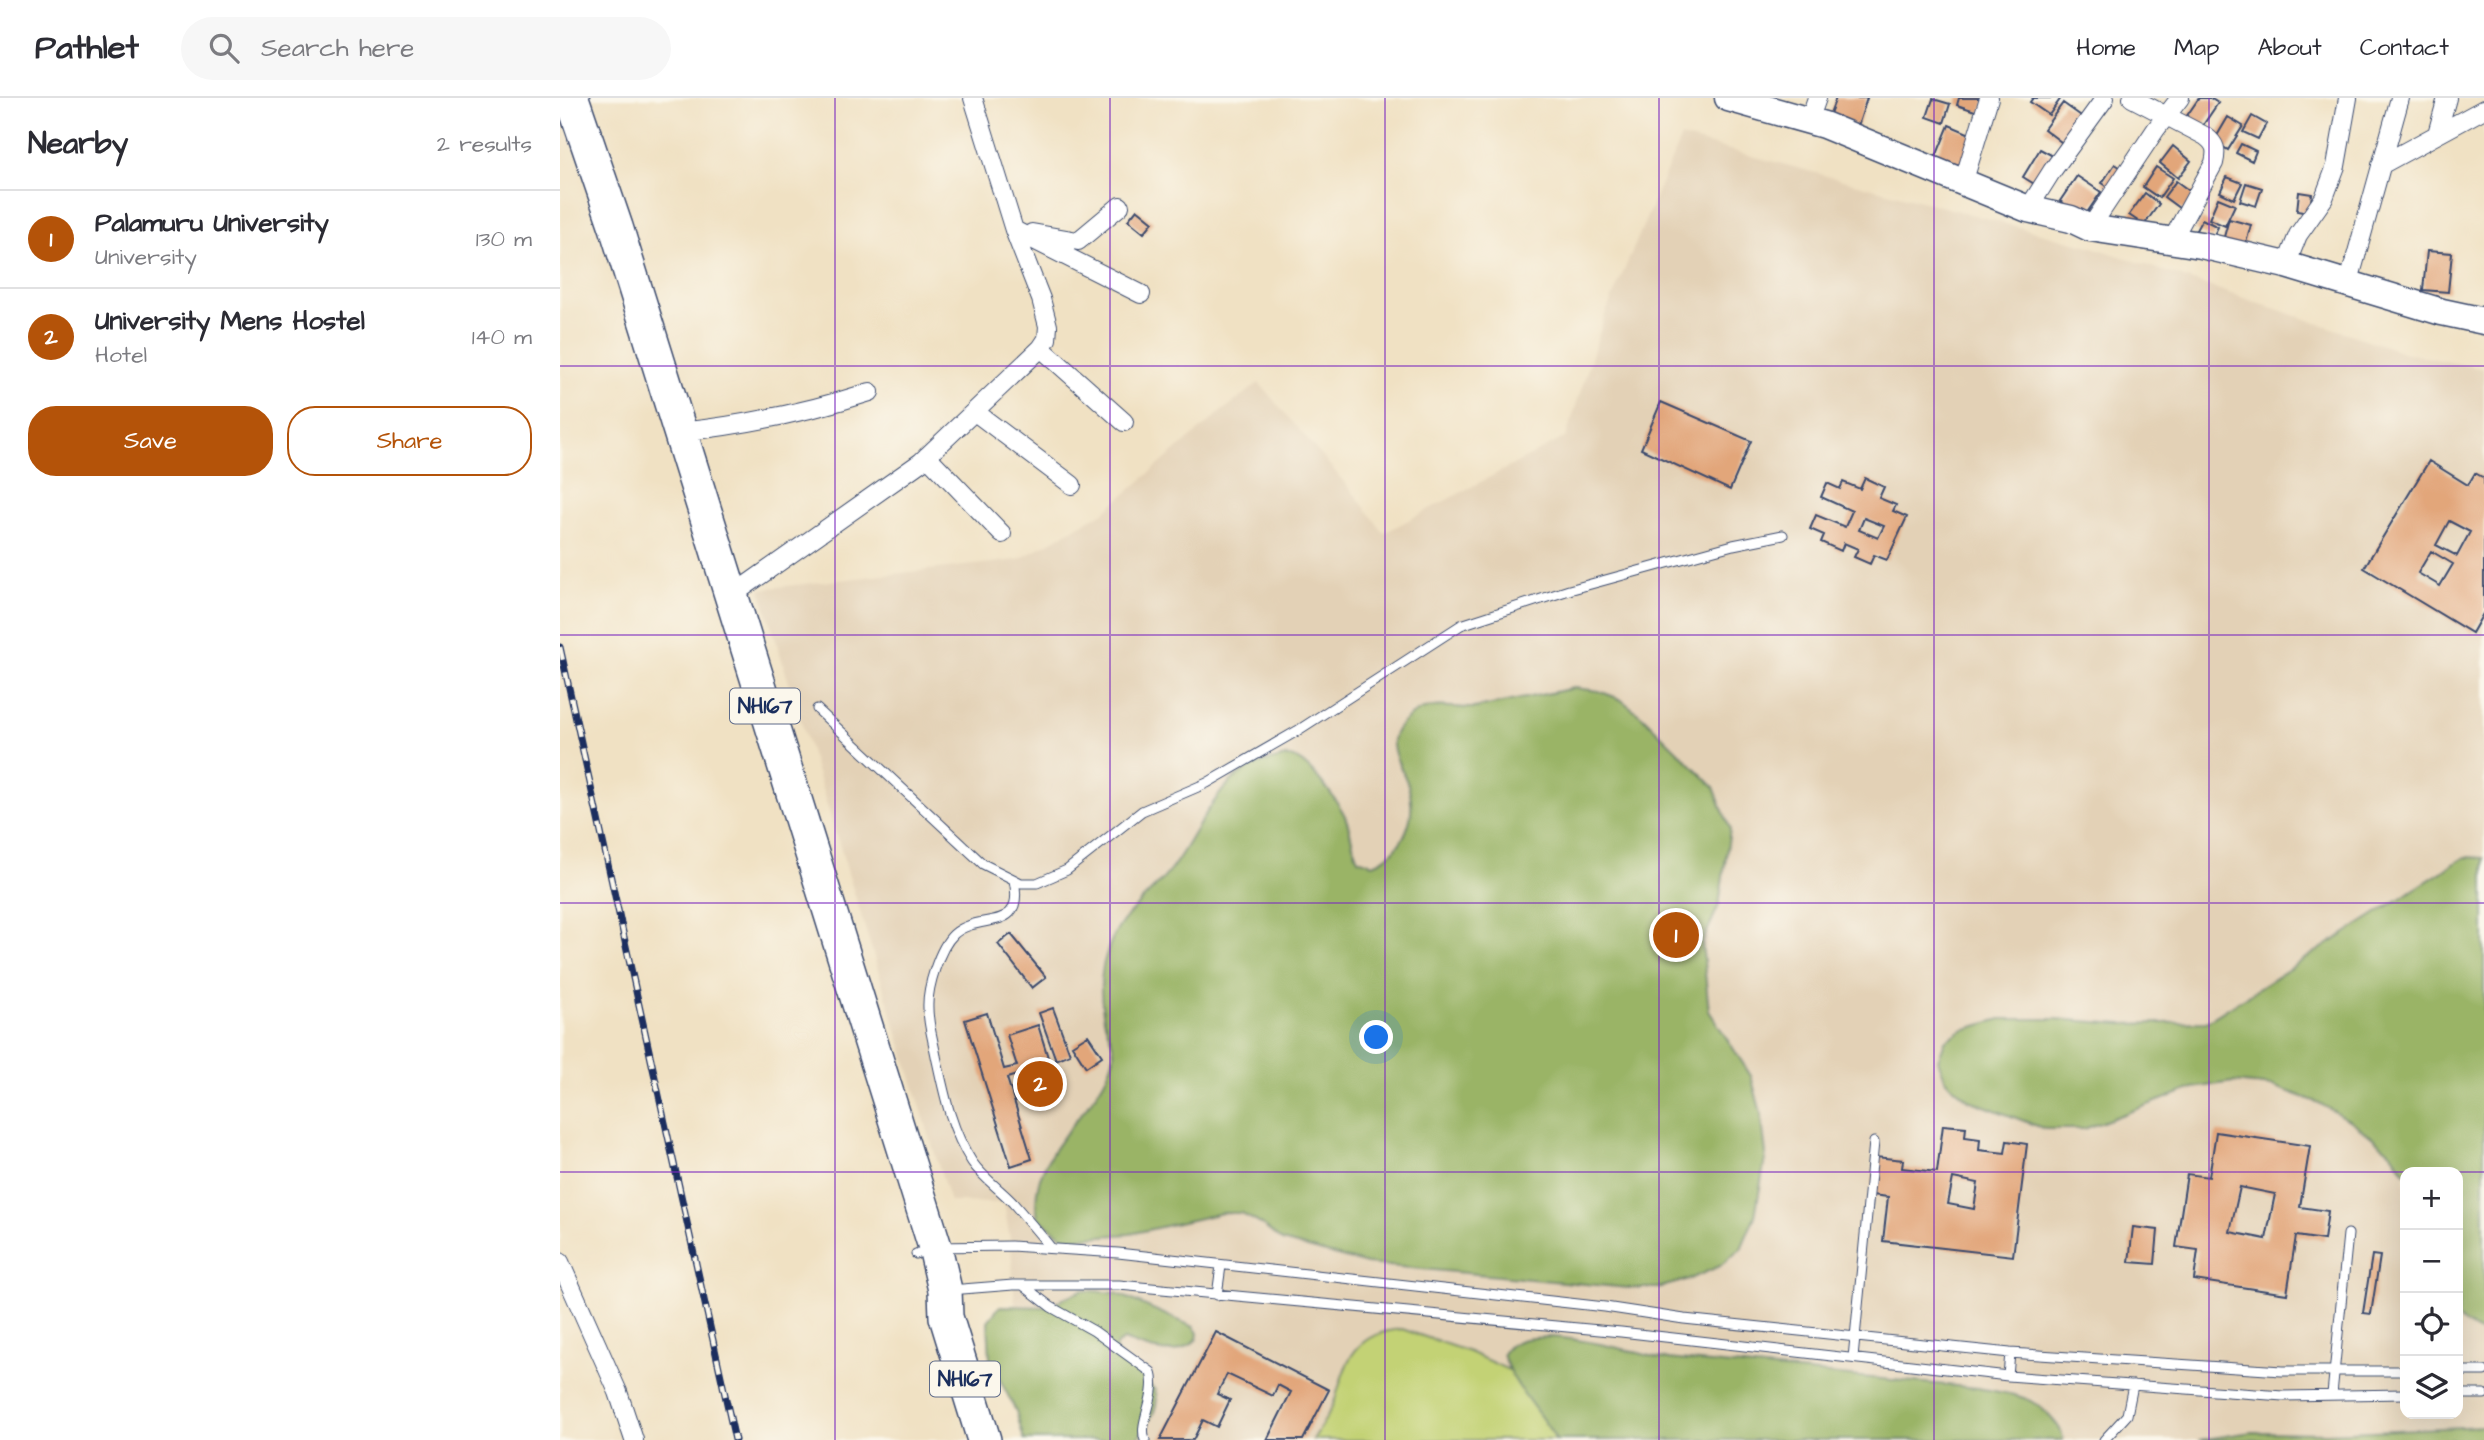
<!DOCTYPE html>
<html lang="en">
<head>
<meta charset="utf-8">
<style>
	body { margin:0; font-family:"Architects Daughter",sans-serif; background:#f7f7f7; color:#2b2b33 }
	.controls { position:absolute; right:21px; bottom:21px; display:grid; overflow:hidden; border-radius:14px; box-shadow:0 7px 28px #0002 }
	.controls button { width:63px; height:63px; display:grid; place-items:center; padding:0; border:0; border-bottom:2px solid #e1e1e2; background:#fff; color:#2b2b33; font:35px sans-serif }
	.you { position:absolute; left:817px; top:940px; width:24px; height:24px; margin:-18px; border:5px solid #fff; border-radius:50%; background:#1a73e8; box-shadow:0 0 0 10px #1a73e833 }
	.badge { display:grid; place-items:center; width:46px; height:46px; border-radius:50%; background:#b45309; color:#fff; font-size:23px; font-weight:700 }
	.pin { position:absolute; translate:-50% -50%; border:4px solid #fff; box-shadow:0 2px 7px #0006 }
	.list { margin:0; padding:0; list-style:none }
	h2 { display:flex; justify-content:space-between; align-items:center; height:91px; margin:0; padding:0 28px; font-size:30px }
	h2 small { font-size:23px; font-weight:400; color:#7c7c81 }
	.list li { display:grid; grid-template-columns:46px 1fr auto; gap:21px; align-items:center; box-sizing:border-box; height:98px; padding:0 28px; border-top:2px solid #e1e1e2 }
	.list b { display:block; font-size:26px; white-space:nowrap }
	.list p { margin:0; font-size:23px; white-space:nowrap; color:#7c7c81 }
	.list em { font-size:23px; font-style:normal; color:#7c7c81 }
	.actions { display:flex; gap:14px; padding:21px 28px }
	.actions a { flex:1; padding:16px 0; border:2px solid #b45309; border-radius:28px; text-align:center; font-size:24px; color:#b45309 }
	.actions .main { background:#b45309; color:#fff }
	.icon { flex:none; width:38px; height:38px; fill:none; stroke:currentColor; stroke-width:2; stroke-linecap:round; stroke-linejoin:round }
	.map { position:relative; flex:none; width:1924px; height:1342px; overflow:hidden }
	header { display:flex; align-items:center; gap:42px; box-sizing:border-box; height:98px; padding:0 35px; background:#fff; border-bottom:2px solid #e1e1e2 }
	header strong { font-size:33px }
	nav { display:flex; gap:38px; margin-inline-start:auto; font-size:24px }
	.search { width:490px; height:63px; background:#f7f7f7; display:flex; align-items:center; gap:18px; box-sizing:border-box; padding:0 24px; border-radius:38px; color:#7c7c81; font-size:26px }
	main { display:flex }
	aside { flex:1; background:#fff }
	.map>svg:first-child { display:block }
	.built { fill:#e3d1b6; fill-rule:evenodd }
	.green { fill:#c3d274; stroke:#6f8069; stroke-width:2 }
	.forest { fill:#9ab466; stroke:#5a7262; stroke-width:2 }
	.building { fill:#e2a67a; fill-rule:evenodd }
	.lines { fill:none; stroke-linecap:round; stroke-linejoin:round }
	.lane-casing { stroke:#3b4a6d; stroke-width:11 }
	.street-casing { stroke:#3b4a6d; stroke-width:20 }
	.secondary-casing { stroke:#3b4a6d; stroke-width:29 }
	.highway-casing { stroke:#3b4a6d; stroke-width:36 }
	.lane { stroke:#fff; stroke-width:9 }
	.street { stroke:#fff; stroke-width:18 }
	.secondary { stroke:#fff; stroke-width:26 }
	.highway { stroke:#fff; stroke-width:33 }
	.rail-casing { stroke:#1b2f5e; stroke-width:7 }
	.rail { stroke:#fbf7ec; stroke-width:4.5; stroke-dasharray:13; stroke-linecap:butt }
	.grid { fill:none; stroke:#7b2cbf; stroke-width:2; stroke-opacity:0.55 }
	.labels { text-anchor:middle; stroke-width:7; stroke-linejoin:round; paint-order:stroke }
	.shield { fill:#fbf7ec; stroke:#5e6b89; stroke-width:2 }
	.shield-label { font-size:21px; font-weight:bold; fill:#1b2f5e }
</style>
</head>
<body>
<header>
<strong>Pathlet</strong>
<div class="search"><svg class="icon" aria-label="search" viewBox="0 0 24 24"><circle cx="10" cy="10" r="6"/><path d="M15 15l6 6"/></svg>Search here</div>
<nav><a>Home</a><a>Map</a><a>About</a><a>Contact</a></nav>
</header>
<main>
<aside>
<h2>Nearby<small>2 results</small></h2>
<ul class="list">
<li><span class="badge">1</span><div><b>Palamuru University</b><p>University</p></div><em>130 m</em></li>
<li><span class="badge">2</span><div><b>University Mens Hostel</b><p>Hotel</p></div><em>140 m</em></li>
</ul>
<div class="actions"><a class="main">Save</a><a>Share</a></div>
</aside>
<div class="map">
<svg width="1924" height="1342" viewBox="0 0 1924 1342">
	<rect width="100%" height="100%" fill="#fbf7ec"/>
	<filter id="ink" filterUnits="userSpaceOnUse"><feTurbulence type="fractalNoise" baseFrequency=".0143" numOctaves="2"/><feDisplacementMap in="SourceGraphic" scale="14" xChannelSelector="R" yChannelSelector="G"/><feConvolveMatrix kernelMatrix="1 2 1 2 8 2 1 2 1" color-interpolation-filters="sRGB"/></filter>
	<filter id="wash" filterUnits="userSpaceOnUse"><feTurbulence type="fractalNoise" baseFrequency=".00686" numOctaves="4" result="noise"/><feDisplacementMap in="SourceGraphic" scale="28" xChannelSelector="R" yChannelSelector="G"/><feGaussianBlur stdDeviation="1.57" result="paint"/><feColorMatrix in="noise" values="0 0 0 0 0 0 0 0 0 0 0 0 0 0 0 0 0 1.4 0 .05"/><feComposite in="paint" operator="in"/></filter>
	<g filter="url(#wash)">
		<rect width="100%" height="100%" fill="#f0e1c3"/>
		<!-- built -->
		<path class="built" d="M1121,39L1533,149L1846,255L1924,271V1342H486L455,1208L451,1148L444,1105L390,1104L200,491L458,462L544,414L661,314L699,285L796,398L824,435L1006,339L1045,217ZM1845,1074H1898V1316H1845Z"/>
		<!-- green -->
		<path class="green" d="M842,1231L909,1254L971,1282L1010,1342H753C761,1328 771,1314 776,1299C787,1260 796,1235 842,1231Z"/>
		<!-- forest -->
		<path class="forest" d="M1014,590L1039,593L1060,601L1082,618L1154,689L1170,731L1159,807L1142,845L1149,913L1191,978L1201,1015L1206,1056L1195,1118L1181,1151L1160,1168L1130,1181L1098,1190H1069L807,1166L722,1143L701,1126L681,1115H662L570,1136L513,1140L502,1138L478,1120C464,1055 538,1016 553,962C557,947 547,935 544,921C541,906 540,884 543,868C546,856 552,839 559,829C573,807 597,791 612,770C642,730 658,671 714,662C719,661 725,658 730,659C747,661 776,701 784,716C791,729 791,747 798,761L813,766C844,754 858,719 848,687C844,674 831,655 833,642C835,630 847,620 857,614C875,604 895,611 914,610C925,609 936,606 946,604C969,599 991,595 1014,590Z
			M1905,759L1924,760V1237L1898,1221V1074L1845,1075L1832,1055L1794,1025L1757,1004L1713,988L1673,984L1633,990L1524,1031H1485L1409,1002L1386,983L1378,962L1385,943L1402,932L1441,921H1495L1562,926L1646,924Z
			M522,1192L556,1195L634,1229L638,1235L637,1241C616,1263 588,1251 564,1242L556,1247V1253L560,1258L595,1292C602,1310 586,1327 577,1342H464L456,1313L430,1262L428,1223L440,1208L486,1209Z
			M992,1239C1029,1242 1062,1250 1097,1260L1418,1290C1451,1297 1471,1295 1493,1322C1499,1329 1502,1333 1503,1342H996C980,1313 952,1288 943,1256C953,1238 975,1240 992,1239Z
			M1924,1328V1342H1639L1692,1334L1767,1335Z"/>
		<g id="blocks">
			<!-- building -->
			<path class="building" d="M1276,0H1307L1298,28L1269,18Z
				M1399,0H1426L1421,15L1397,7Z
				M1473,0H1501L1489,17L1470,4Z
				M1639,0H1650L1658,5L1639,33L1624,22Z
				M1373,1L1390,6L1384,25L1367,19Z
				M1503,5L1524,20L1505,47L1484,31Z
				M1692,18L1706,26L1698,41L1683,34Z
				M1668,19L1683,28L1668,52L1654,43Z
				M1389,27L1415,38L1401,72L1375,61Z
				M1681,46L1696,53L1692,63L1676,55Z
				M1613,48L1631,63L1618,80L1600,65Z
				M1480,51L1493,58L1476,87L1463,79Z
				M1555,66L1563,71L1550,90L1542,85Z
				M1596,69L1613,80L1599,100L1583,89Z
				M1517,78L1541,94L1524,119L1500,103Z
				M1667,79L1682,85L1674,101L1660,94Z
				M1616,83L1635,97L1623,113L1604,99Z
				M1686,85L1702,90L1696,108L1680,103Z
				M1739,94L1752,96L1749,115L1737,113Z
				M1585,95L1599,106L1584,127L1569,117Z
				M1658,100L1675,107L1665,128L1649,121Z
				M577,111L593,124L584,135L568,122Z
				M1642,121L1658,129L1652,141L1636,132Z
				M1669,121L1691,127L1684,152L1662,146Z
				M1867,153L1892,155L1888,194L1863,192Z
				M1101,304L1191,343L1170,392L1081,351Z
				M1869,363L1908,387L1915,375L1924,380V514L1912,535L1804,470ZM1889,423L1910,434L1897,458L1876,447ZM1871,453L1893,466L1880,488L1858,475Z
				M1305,380L1324,389L1319,400L1336,407L1333,413L1347,419L1327,462L1314,457L1310,466L1294,459L1298,451L1284,445L1281,453L1261,444L1264,437L1250,431L1256,417L1285,429L1292,413L1261,399L1267,385L1280,391L1283,384L1300,391ZM1304,420L1324,428L1318,440L1299,432Z
				M451,836L486,879L472,890L438,846Z
				M493,910L510,956L496,962L479,915Z
				M427,915L444,971L457,968L447,937L478,927L498,992L468,1002L460,976L447,980L472,1061L451,1068L405,922Z
				M528,937L542,958L526,969L512,947Z
				M1383,1027L1406,1029L1405,1039L1420,1041L1419,1052L1445,1055L1447,1043L1467,1046L1453,1158L1323,1143L1328,1099L1311,1097L1316,1059L1343,1062L1342,1070L1377,1074ZM1393,1080L1418,1085L1414,1111L1388,1106Z
				M1656,1034L1750,1048L1740,1109L1768,1113L1764,1142L1736,1138L1727,1196L1634,1182L1638,1152L1616,1149L1627,1076L1649,1079ZM1680,1089L1715,1096L1706,1141L1670,1134Z
				M1573,1129L1598,1132L1595,1166L1569,1164Z
				M1812,1157L1820,1158L1811,1216L1803,1215Z
				M656,1234L769,1292L743,1342H707L731,1294L718,1287L713,1298L667,1276L657,1296L670,1302L657,1329L643,1322L633,1342H600Z"/>
		</g>
	</g>
	<g filter="url(#ink)">
		<use href="#blocks" fill-opacity="0" stroke="#3b4a6d" stroke-width="2"/>
		<g class="lines">
			<defs>
				<path id="lane" d="M257,611L423,766L461,785H477L507,772L582,713L647,685L737,633L901,527L1009,492L1173,447L1223,437
					M454,782C465,837 420,813 394,836C379,850 367,890 368,910C368,926 373,942 376,958C384,995 391,1032 412,1064C423,1080 440,1091 453,1105C466,1120 479,1135 491,1150
					M356,1156L375,1149L451,1148L558,1155L1045,1209L1124,1221L1450,1255L1722,1273H1845
					M464,1188L491,1209L534,1233L591,1274C598,1300 578,1323 585,1342
					M390,1192L453,1187H559L1061,1234L1448,1278L1723,1298L1845,1296
					M657,1197L661,1168
					M1293,1260L1314,1044
					M1898,1273H1924
					M1448,1278L1450,1255
					M1772,1296L1788,1136
					M1898,1296H1924
					M1544,1342L1567,1317L1573,1287"/>
				<path id="street" d="M1572,0L1645,38C1656,46 1657,52 1654,65L1612,142
					M1249,23L1257,0
					M1877,36L1887,0
					M1821,67L1924,11
					M1403,85L1429,0
					M1468,111L1492,73L1545,0
					M1530,130L1596,31L1620,0
					M454,132L581,196
					M472,135L518,143L560,108
					M1726,167L1738,137L1764,100L1776,68L1788,0
					M1788,187L1840,0
					M481,250L564,324
					M415,314L512,387
					M120,334C184,327 248,314 310,294
					M367,358L442,436
					M171,498L361,364L481,250L487,241L488,228L481,201L454,132L413,0
					M0,1164L58,1294L74,1342"/>
				<path id="secondary" d="M1168,0L1264,27L1468,111L1511,121L1530,130L1641,147L1726,167L1882,214L1924,223"/>
				<path id="highway" d="M12,0L56,129L375,1149L385,1192L386,1219L424,1342"/>
			</defs>
			<!-- lane casing -->
			<use href="#lane" class="lane-casing"/>
			<!-- street casing -->
			<use href="#street" class="street-casing"/>
			<!-- secondary casing -->
			<use href="#secondary" class="secondary-casing"/>
			<!-- highway casing -->
			<use href="#highway" class="highway-casing"/>
			<!-- lane -->
			<use href="#lane" class="lane"/>
			<!-- street -->
			<use href="#street" class="street"/>
			<!-- secondary -->
			<use href="#secondary" class="secondary"/>
			<!-- highway -->
			<use href="#highway" class="highway"/>
			<defs>
				<path id="rail" d="M0,549L175,1342"/>
			</defs>
			<!-- rail casing -->
			<use href="#rail" class="rail-casing"/>
			<!-- rail -->
			<use href="#rail" class="rail"/>
		</g>
	</g>
	<!-- grid -->
	<path class="grid" d="M275,0V1342M550,0V1342M825,0V1342M1099,0V1342M1374,0V1342M1649,0V1342M0,268H1924M0,537H1924M0,805H1924M0,1074H1924"/>
	<g class="labels">
		<!-- shield labels -->
		<g class="shield">
			<rect x="170" y="590.5" width="70" height="35" rx="5"/>
			<rect x="370" y="1263.5" width="70" height="35" rx="5"/>
		</g>
		<g class="shield-label">
			<text x="205" y="615">NH167</text>
			<text x="405" y="1288">NH167</text>
		</g>
	</g>
</svg>
<div class="controls">
<button>+</button>
<button>−</button>
<button><svg class="icon" aria-label="locate" viewBox="0 0 24 24"><circle cx="12" cy="12" r="6"/><path d="M12 2v4M12 18v4M2 12h4M18 12h4"/></svg></button>
<button><svg class="icon" aria-label="layers" viewBox="0 0 24 24"><path d="M12 4l9 5-9 5-9-5zM3 14l9 5 9-5"/></svg></button>
</div>
<div class="you"></div>
<div class="pin badge" style="left:1116px;top:837px">1</div>
<div class="pin badge" style="left:480px;top:986px">2</div>
</div>
</main>
</body>
</html>
